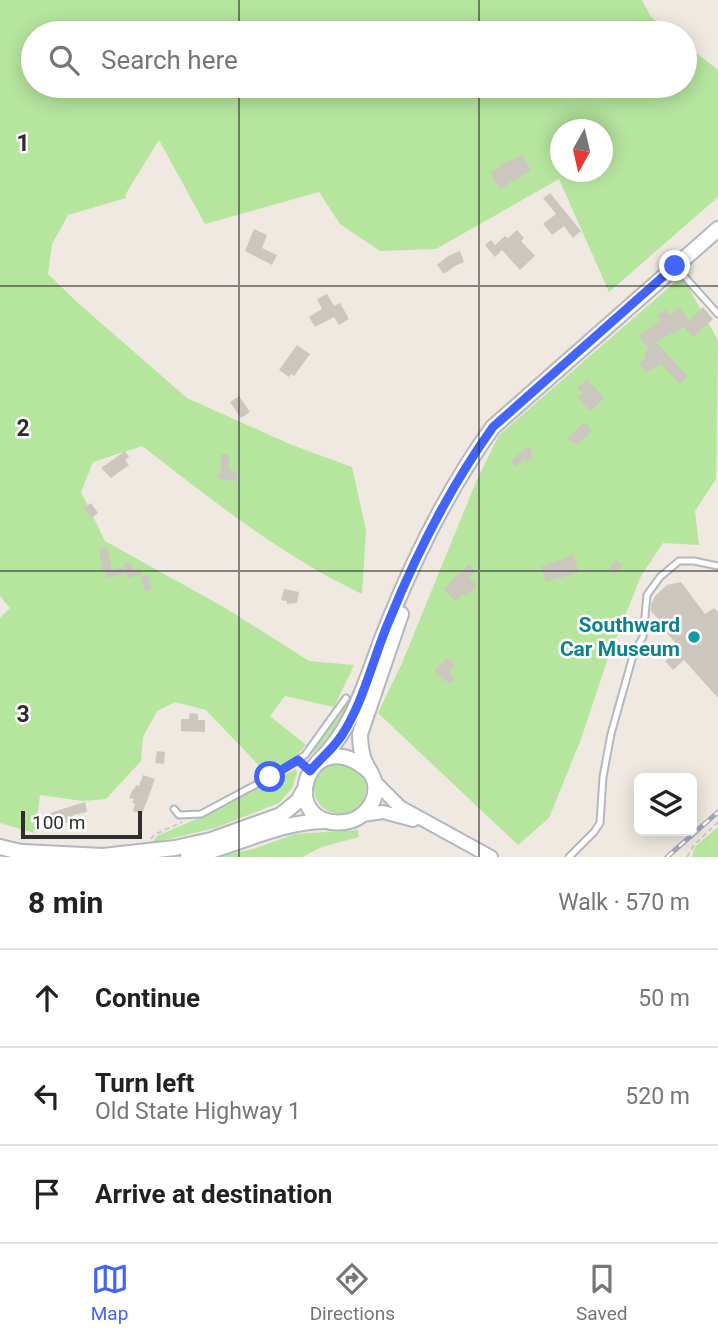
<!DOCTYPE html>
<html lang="en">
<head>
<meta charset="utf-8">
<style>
	body { margin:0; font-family:Roboto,sans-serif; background:#f6f6f6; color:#222 }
	.controls { position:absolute; right:21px; bottom:21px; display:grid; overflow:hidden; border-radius:10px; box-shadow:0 4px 18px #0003 }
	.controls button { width:63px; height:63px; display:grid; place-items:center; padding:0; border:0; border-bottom:2px solid #e0e0e0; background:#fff; color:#222; font:35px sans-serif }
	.compass { position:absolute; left:550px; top:119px; width:63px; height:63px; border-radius:50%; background:#fff; box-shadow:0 4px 18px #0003; rotate:188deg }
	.scale { position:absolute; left:21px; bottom:18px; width:121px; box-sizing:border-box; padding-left:7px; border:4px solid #2e2e2e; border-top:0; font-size:19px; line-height:24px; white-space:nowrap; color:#2e2e2e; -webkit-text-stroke:5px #fff; paint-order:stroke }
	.stop { position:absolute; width:21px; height:21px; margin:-16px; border:5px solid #4264fb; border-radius:50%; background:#fff }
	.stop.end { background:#4264fb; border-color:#fff; box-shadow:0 2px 7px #0008 }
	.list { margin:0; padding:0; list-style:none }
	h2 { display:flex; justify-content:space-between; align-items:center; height:91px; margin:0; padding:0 28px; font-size:30px }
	h2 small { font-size:23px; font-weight:400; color:#767676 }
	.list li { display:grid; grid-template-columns:46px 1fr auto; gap:21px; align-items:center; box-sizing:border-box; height:98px; padding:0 28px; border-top:2px solid #e0e0e0 }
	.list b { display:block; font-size:26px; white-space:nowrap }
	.list p { margin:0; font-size:23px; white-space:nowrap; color:#767676 }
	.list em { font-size:23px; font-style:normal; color:#767676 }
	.icon { flex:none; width:38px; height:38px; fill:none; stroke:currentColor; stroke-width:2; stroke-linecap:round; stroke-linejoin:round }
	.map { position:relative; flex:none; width:718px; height:857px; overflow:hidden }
	.search { position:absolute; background:#fff; box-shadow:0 4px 18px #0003; left:21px; right:21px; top:21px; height:77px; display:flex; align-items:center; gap:18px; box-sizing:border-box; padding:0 24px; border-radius:38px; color:#767676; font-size:26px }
	.sheet { height:385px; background:#fff }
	nav { display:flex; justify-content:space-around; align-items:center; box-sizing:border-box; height:98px; border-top:2px solid #e0e0e0; background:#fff; font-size:19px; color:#767676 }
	nav a { display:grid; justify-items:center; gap:4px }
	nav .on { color:#4264fb }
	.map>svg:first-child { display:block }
	.green { fill:#b6e59e; fill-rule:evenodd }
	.building { fill:#cbc7bf }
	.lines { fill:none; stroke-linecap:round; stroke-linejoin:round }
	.service-casing { stroke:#b4b7c1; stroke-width:9 }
	.tertiary-casing { stroke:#b4b7c1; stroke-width:16 }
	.secondary-casing { stroke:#b4b7c1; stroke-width:18 }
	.path { stroke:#c9c9c9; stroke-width:2; stroke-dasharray:5 3.5; stroke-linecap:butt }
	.service { stroke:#fff; stroke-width:5 }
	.tertiary { stroke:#fff; stroke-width:12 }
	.secondary { stroke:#fff; stroke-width:14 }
	.rail-casing { stroke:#a3a6b8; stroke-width:5 }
	.rail { stroke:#fff; stroke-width:2.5; stroke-dasharray:8; stroke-linecap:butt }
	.route { stroke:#4264fb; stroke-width:9 }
	.grid { fill:none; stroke:#2e2e2e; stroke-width:2; stroke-opacity:0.55 }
	.culture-dot { fill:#0f9aa8; stroke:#fff; stroke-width:2.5 }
	.labels { text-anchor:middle; stroke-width:5; stroke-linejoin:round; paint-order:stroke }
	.culture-label { font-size:21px; font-weight:bold; fill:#0d838f; stroke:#fff; text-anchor:end }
	.grid-label { font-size:23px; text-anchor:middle; font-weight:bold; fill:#2e2e2e; stroke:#fff; stroke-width:5; stroke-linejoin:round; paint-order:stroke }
</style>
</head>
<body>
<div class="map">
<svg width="718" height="857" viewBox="0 0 718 857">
	<rect width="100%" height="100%" fill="#efe9e1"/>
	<!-- green -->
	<path class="green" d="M0,0H642L651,17L672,33H33V86H685V44L718,70V197L609,292L559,179L436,249L380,251L340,224L319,192L205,224L159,140L125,195L126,198L68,215L52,244L48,274L78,303L187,398L292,445L352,467L366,530L362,594C282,556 212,500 142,446L93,462L81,492L105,541L227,609L309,661L354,665L334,707L285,696L270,716L306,745L292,760L266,773L206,710L175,702L157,711L143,737L141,761L106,799L83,801L40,795L35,833L0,823V618L10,608L0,596ZM560,130H602V172H560Z
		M682,276L718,340L716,479L695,511L699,545L663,543L641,576L608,658L581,739L549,818L518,845L378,713L402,663L476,482L499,435Z
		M351,695L353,697L341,724H338L320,747L308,757Z
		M314 788a26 26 0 1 1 52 0a26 26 0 1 1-52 0Z
		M296,769L297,773L292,788L279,803L215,828L152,843L157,836L206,815Z
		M718,827V857H692L695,847Z
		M358,830L359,837L322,847L302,857H217L253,849L295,834Z"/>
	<!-- building -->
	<path class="building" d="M522,155L531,170L500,189L490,173L500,167L499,165Z
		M550,193L581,231L573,238L564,226L552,235L543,224L556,214L543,198Z
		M254,229L267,235L262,248L277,255L272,265L245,251Z
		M517,230L524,238L521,241L535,256L520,270L502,250L495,257L485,245L491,240L495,245L505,236L508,238Z
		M460,251L464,262L455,266L444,274L437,265L448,256Z
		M327,294L334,306L340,303L349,319L339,325L334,317L315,327L309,317L322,309L317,299Z
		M679,307L689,320L703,307L713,319L693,337L684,327L656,342L688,377L680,384L661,364L646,372L638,364L646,357L644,354L649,349L638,336L660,321L657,315L666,309L669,315Z
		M297,345L310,354L294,376L291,374L289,377L279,370Z
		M587,379L604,398L590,411L577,397L582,393L577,388Z
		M239,396L250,412L241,418L230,402Z
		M585,422L592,431L577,445L574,441L572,443L567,438Z
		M528,446L533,451L530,454L533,457L527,462L524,459L516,467L511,461Z
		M125,451L129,457L125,460L129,465L111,478L101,468Z
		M221,454H228L230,470L237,472V481L218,479V473H221Z
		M91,503L98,513L91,518L84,508Z
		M107,547L112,570L125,567L124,563L131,562L133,570L140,568L142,574L127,578L126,573L107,578L106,571L103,572L99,549Z
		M573,555L579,572L546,582L541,567Z
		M616,560L623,565L615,574L609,569Z
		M469,564L476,571L469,578L477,585L466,597L463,594L456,601L443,589Z
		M149,575L152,590L145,592L141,577Z
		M681,582L705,614L714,608L718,612V698L684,660L673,670L665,661L681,649L659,624L661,622L651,611V605L655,596L667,585Z
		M284,589L299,592L297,603L287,604V601L281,600Z
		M447,658L455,666L449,672L455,679L450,684L447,680L445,682L434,671Z
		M190,713L198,714V720H205V732L181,731V719H189Z
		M157,751L165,752L164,764L155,763Z
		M143,775L155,779L142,814L133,811L135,804L132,802L134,799L129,798L133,789L134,790L136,785L139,786Z
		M85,802L87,812L73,815L74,821L54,826L45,821L46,816L50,813Z"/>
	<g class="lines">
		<defs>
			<path id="service" d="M676,267L718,314
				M174,809L179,815L201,814L270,777L305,755L346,698
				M569,857L594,832L600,823L603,777L611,734L634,652L643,637L647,595L660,577L679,561H694L718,566"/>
			<path id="tertiary" d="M376,783L400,807L491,857
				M363,815L383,812L413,820"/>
			<path id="secondary" d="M317,763C358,725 368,670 389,621C417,552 449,487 493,427L718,229
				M371,773C307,714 274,830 345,822C362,820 378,803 375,784C374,776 367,768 364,760C361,751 360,743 360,734L401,614
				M0,847L29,854
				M22,852L103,856L175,848L211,840L281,815L298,801L303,792
				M188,857C234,847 277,822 324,821"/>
		</defs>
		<!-- service casing -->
		<use href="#service" class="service-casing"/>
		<!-- tertiary casing -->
		<use href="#tertiary" class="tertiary-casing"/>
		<!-- secondary casing -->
		<use href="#secondary" class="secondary-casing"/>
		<!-- path -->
		<path class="path" d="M151,839L154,835L182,822
			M687,857L694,845L718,822"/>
		<!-- service -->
		<use href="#service" class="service"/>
		<!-- tertiary -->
		<use href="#tertiary" class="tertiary"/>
		<!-- secondary -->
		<use href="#secondary" class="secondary"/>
		<defs>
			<path id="rail" d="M667,857L718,812"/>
		</defs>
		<!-- rail casing -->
		<use href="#rail" class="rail-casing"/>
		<!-- rail -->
		<use href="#rail" class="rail"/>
	</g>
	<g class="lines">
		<!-- route -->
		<path class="route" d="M270,777L298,760L310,771C320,759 333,749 342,735C364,701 373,658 389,621C417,552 450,487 493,427L675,266"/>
	</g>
	<!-- grid -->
	<path class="grid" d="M239,0V33M479,0V33M239,86V857M479,86V857M0,286H718M0,571H718"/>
	<!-- markers -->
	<circle class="culture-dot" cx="694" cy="637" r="7"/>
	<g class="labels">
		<!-- culture labels -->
		<g class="culture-label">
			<text x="680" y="632">Southward<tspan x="680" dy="24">Car Museum</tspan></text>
		</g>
	</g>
	<g class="grid-label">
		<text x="23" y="151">1</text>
		<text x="23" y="436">2</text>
		<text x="23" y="722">3</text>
	</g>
</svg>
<div class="controls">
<button><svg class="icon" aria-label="layers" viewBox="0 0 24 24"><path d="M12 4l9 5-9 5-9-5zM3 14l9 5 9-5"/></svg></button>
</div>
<svg class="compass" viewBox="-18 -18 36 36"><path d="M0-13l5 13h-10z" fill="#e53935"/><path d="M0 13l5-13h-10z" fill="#767676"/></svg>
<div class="scale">100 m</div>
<div class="stop" style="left:270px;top:777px"></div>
<div class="stop end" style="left:675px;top:266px"></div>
<div class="search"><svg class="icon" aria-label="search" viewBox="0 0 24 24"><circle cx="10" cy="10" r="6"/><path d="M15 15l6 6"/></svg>Search here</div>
</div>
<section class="sheet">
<h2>8 min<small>Walk · 570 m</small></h2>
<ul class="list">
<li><svg class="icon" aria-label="ahead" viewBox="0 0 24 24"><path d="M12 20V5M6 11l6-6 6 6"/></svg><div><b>Continue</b></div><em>50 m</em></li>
<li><svg class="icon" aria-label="left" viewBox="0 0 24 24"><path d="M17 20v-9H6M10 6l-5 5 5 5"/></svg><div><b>Turn left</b><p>Old State Highway 1</p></div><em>520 m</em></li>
<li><svg class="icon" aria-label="arrive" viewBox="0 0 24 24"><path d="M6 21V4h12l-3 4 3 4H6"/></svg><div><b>Arrive at destination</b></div></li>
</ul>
</section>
<nav>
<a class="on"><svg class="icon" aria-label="map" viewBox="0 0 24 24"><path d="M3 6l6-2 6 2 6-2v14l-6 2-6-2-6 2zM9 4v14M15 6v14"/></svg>Map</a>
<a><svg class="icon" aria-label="directions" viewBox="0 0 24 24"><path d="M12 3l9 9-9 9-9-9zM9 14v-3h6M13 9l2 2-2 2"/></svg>Directions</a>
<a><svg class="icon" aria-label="saved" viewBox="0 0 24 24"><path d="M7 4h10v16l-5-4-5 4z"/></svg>Saved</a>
</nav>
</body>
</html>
